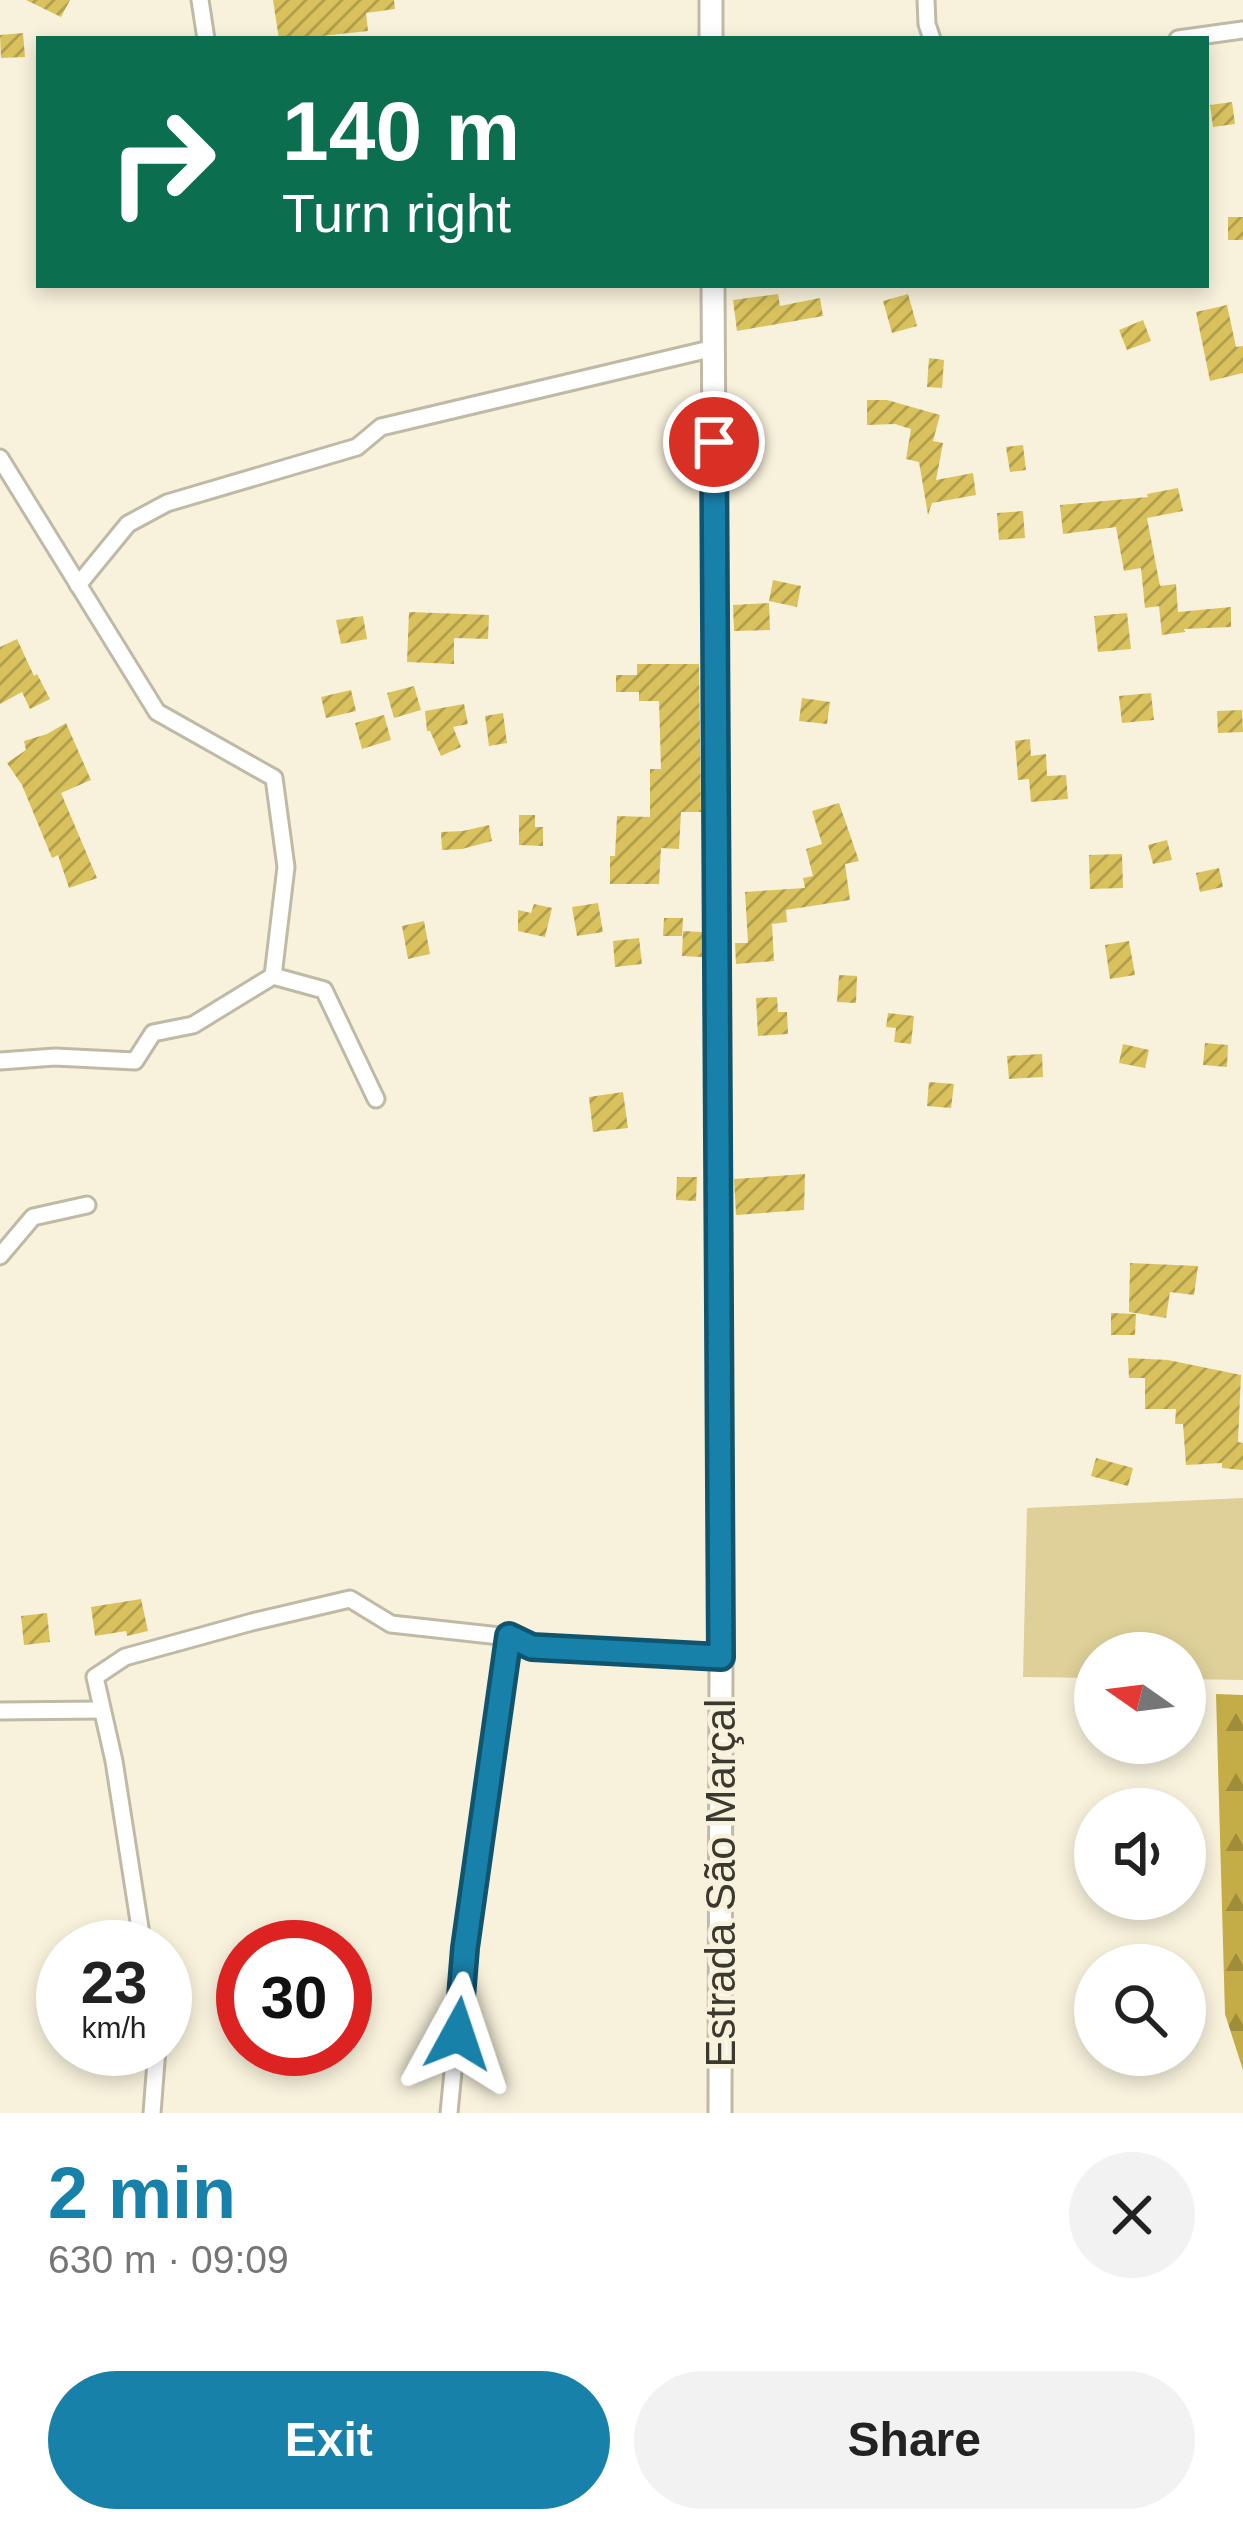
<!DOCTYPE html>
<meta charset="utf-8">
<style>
:root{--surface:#fff;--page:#f2f2f2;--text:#222;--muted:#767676;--accent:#1881aa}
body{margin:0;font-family:Helvetica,sans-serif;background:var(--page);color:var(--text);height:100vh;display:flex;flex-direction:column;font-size:45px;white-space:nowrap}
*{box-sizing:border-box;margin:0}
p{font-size:39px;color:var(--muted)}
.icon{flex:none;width:66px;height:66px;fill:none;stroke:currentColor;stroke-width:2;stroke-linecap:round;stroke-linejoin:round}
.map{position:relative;height:2113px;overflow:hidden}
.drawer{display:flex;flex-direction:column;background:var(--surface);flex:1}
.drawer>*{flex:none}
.hud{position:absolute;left:36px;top:36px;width:1173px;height:252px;border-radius:0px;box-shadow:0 6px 18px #0003;background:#0b6e4f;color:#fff;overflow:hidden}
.needle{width:78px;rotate:284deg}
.buttons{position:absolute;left:1074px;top:1632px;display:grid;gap:24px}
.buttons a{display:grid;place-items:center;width:132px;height:132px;border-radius:50%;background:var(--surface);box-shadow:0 6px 18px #0003;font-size:60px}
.speed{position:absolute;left:36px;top:1920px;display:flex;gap:24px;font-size:60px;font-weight:700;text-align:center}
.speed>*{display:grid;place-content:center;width:156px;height:156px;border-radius:50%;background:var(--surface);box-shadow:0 6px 18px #0003;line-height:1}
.speed small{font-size:30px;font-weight:400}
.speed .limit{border:18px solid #d22;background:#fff;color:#111}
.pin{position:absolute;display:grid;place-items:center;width:102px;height:102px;color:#fff;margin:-51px;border:6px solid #fff;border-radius:50%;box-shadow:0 3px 12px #0007}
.me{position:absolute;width:132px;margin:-66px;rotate:5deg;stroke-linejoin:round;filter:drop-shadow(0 0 9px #0008)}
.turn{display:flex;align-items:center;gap:42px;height:252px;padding:0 48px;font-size:54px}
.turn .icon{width:156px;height:156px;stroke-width:2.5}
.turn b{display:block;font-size:84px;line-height:102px}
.round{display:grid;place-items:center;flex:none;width:126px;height:126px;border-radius:63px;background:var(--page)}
.head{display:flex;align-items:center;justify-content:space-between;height:204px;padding:0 48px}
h1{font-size:72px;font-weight:600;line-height:90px;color:var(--accent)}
.primary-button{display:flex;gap:24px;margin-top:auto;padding:24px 48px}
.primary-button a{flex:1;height:138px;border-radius:72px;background:var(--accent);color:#fff;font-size:48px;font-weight:600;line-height:138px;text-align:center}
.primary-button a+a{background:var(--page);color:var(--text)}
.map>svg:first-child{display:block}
.forest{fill:url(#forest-firs)}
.pitch{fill:#ded098}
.building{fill:url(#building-hatch)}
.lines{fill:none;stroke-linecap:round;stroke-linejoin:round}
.street-casing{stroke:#bfbaa5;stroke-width:21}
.secondary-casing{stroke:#bfbaa5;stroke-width:27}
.street{stroke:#fff;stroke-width:15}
.secondary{stroke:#fff;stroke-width:21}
.route-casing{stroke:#10546e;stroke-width:30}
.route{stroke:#1881aa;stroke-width:21}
.labels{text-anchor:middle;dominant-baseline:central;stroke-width:9;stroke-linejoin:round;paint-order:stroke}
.street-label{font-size:42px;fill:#3a382f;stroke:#f8f2dc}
</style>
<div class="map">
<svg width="1243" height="2113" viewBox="0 0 1243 2113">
<defs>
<pattern id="forest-firs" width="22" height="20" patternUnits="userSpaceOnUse" patternTransform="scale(3)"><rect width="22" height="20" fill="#c4ac47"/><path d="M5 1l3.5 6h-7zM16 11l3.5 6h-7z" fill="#a08d3c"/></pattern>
<pattern id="building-hatch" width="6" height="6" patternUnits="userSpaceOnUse" patternTransform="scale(3)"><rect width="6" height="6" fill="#d9c25e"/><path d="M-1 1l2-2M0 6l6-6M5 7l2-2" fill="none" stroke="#b19f4e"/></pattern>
</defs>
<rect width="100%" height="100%" fill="#f8f2dc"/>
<path class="forest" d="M 1216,1694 L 1243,1695 L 1243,2070 L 1225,2014 Z"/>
<path class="pitch" d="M 1243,1498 L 1243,1680 L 1185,1679 L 1185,1653 L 1095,1653 L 1095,1678 L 1023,1677 L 1027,1508 Z"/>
<g class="building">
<path d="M 26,0 L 70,0 L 61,17 Z"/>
<path d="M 273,0 L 394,0 L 395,9 L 366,13 L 368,31 L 322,36 L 322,39 L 279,39 Z"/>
<path d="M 23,33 L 25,57 L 1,58 L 0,35 Z"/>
<path d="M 1232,102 L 1235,124 L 1213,127 L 1210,105 Z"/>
<rect x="1228" y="217" width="15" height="23"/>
<path d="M 778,294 L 780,306 L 820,298 L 823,316 L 737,331 L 733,300 Z"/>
<path d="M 908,294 L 917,326 L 892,333 L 883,301 Z"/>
<path d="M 1227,305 L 1236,347 L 1243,346 L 1243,373 L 1210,381 L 1196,312 Z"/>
<path d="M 1143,320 L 1151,341 L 1127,350 L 1119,330 Z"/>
<path d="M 929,358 L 944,360 L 942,388 L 927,387 Z"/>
<path d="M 867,400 L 887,400 L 940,415 L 933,441 L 943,443 L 936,480 L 973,473 L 976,495 L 932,503 L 928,515 L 919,462 L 906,459 L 911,429 L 895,424 L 867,425 Z"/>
<path d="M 1023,445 L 1026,470 L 1010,472 L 1006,447 Z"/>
<path d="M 1178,488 L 1183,511 L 1147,518 L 1160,586 L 1176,584 L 1178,612 L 1231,607 L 1231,627 L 1184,629 L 1185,632 L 1162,635 L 1159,606 L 1145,608 L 1141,568 L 1124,571 L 1116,527 L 1063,534 L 1060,505 L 1148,497 L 1147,494 Z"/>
<path d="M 1023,511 L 1025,538 L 999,540 L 997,513 Z"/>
<path d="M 773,580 L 801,586 L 797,607 L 769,601 Z"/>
<path d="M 769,603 L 770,630 L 734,631 L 733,605 Z"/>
<path d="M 409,612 L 489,615 L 488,639 L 454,638 L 454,664 L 407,662 Z"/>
<path d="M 1127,613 L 1131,649 L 1098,652 L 1094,616 Z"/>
<path d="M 363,616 L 367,639 L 341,644 L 336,620 Z"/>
<path d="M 17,639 L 34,676 L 37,674 L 50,699 L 30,709 L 22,692 L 0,704 L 0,647 Z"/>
<path d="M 637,664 L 699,664 L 701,812 L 681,812 L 679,849 L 661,848 L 659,884 L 610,884 L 610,856 L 615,856 L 617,816 L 650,817 L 650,769 L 661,769 L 659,701 L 639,701 L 639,692 L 616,692 L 616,675 L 637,675 Z"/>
<path d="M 414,686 L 421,710 L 394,718 L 387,693 Z"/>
<path d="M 351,690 L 356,711 L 326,718 L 321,697 Z"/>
<path d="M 1151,693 L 1154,720 L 1122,723 L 1119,696 Z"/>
<path d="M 802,698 L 830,702 L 827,724 L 799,721 Z"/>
<path d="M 464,704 L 468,724 L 453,727 L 461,747 L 441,756 L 430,731 L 427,731 L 425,711 Z"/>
<path d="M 1242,710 L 1243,732 L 1218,733 L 1217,711 Z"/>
<path d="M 503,713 L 507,743 L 489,746 L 485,716 Z"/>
<path d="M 384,715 L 391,740 L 362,749 L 355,723 Z"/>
<path d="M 66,723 L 91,780 L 61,793 L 97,878 L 69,888 L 58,855 L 52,858 L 22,785 L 7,763 L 26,750 L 24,741 L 47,734 Z"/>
<path d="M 1030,739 L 1031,756 L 1046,754 L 1047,776 L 1066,775 L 1068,799 L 1031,802 L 1029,779 L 1018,780 L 1015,741 Z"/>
<path d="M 839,803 L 859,861 L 845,864 L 850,900 L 786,910 L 787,922 L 772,924 L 774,961 L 736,964 L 735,943 L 748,943 L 745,892 L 805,888 L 803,878 L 813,876 L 806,849 L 822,844 L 812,811 Z"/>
<path d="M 519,815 L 535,815 L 535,827 L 543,827 L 543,846 L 519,845 Z"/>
<path d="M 489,825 L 492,841 L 462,849 L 442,850 L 441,832 L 463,831 Z"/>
<path d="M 1167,840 L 1172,860 L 1153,864 L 1148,845 Z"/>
<path d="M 1122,854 L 1123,888 L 1090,889 L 1089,855 Z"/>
<path d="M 1219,868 L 1223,887 L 1200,892 L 1196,873 Z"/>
<path d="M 598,903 L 603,932 L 577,936 L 572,907 Z"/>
<path d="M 534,904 L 552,908 L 545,937 L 518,931 L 518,910 L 531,913 Z"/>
<path d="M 664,918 L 683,918 L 682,936 L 663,936 Z"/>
<path d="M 424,921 L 430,954 L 408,959 L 402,926 Z"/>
<path d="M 683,931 L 702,932 L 702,957 L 682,956 Z"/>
<path d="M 639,938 L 642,964 L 615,967 L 613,941 Z"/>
<path d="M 1129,941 L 1135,975 L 1110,979 L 1105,945 Z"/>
<path d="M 839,975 L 857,976 L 856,1003 L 837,1002 Z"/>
<path d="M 777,997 L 778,1012 L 787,1012 L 788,1034 L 758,1036 L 756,998 Z"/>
<path d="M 888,1013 L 914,1016 L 911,1044 L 894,1042 L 896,1028 L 886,1027 Z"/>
<path d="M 1205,1043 L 1228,1045 L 1227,1067 L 1203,1065 Z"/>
<path d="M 1123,1044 L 1149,1050 L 1145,1068 L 1119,1063 Z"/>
<path d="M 1042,1054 L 1043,1077 L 1009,1079 L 1007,1056 Z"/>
<path d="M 929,1082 L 954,1084 L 951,1108 L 927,1106 Z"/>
<path d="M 623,1092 L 628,1128 L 593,1132 L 589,1097 Z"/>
<path d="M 805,1174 L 804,1210 L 736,1215 L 734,1179 Z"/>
<path d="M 677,1177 L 697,1177 L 696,1201 L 676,1200 Z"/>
<path d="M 1130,1263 L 1198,1266 L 1194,1295 L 1170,1292 L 1166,1318 L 1129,1312 Z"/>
<path d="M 1111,1313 L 1136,1314 L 1135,1335 L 1111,1335 Z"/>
<path d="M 1128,1358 L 1168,1360 L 1241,1375 L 1238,1442 L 1243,1443 L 1243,1470 L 1222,1468 L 1222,1463 L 1186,1465 L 1183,1424 L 1175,1424 L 1176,1409 L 1145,1409 L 1145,1378 L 1129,1378 Z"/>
<path d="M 1096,1458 L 1133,1468 L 1128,1486 L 1091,1476 Z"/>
<path d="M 141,1599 L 148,1631 L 127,1636 L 126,1631 L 95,1636 L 91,1607 Z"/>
<path d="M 47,1613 L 50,1642 L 24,1645 L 21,1616 Z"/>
</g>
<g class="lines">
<g class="street-casing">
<g id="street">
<path d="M 200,0 L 206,39"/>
<path d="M 926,0 L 927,24 L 932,39"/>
<path d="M 1178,39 L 1243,30"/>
<path d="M 0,458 L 157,712 L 274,778 L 286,867 L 273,976 L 193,1025 L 153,1033 L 135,1061 L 55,1057 L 0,1061"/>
<path d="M 78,585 L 128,524 L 167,503 L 357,447 L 381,427 L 714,348"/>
<path d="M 273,976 L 324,990 L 376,1099"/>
<path d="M 0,1256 L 33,1217 L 87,1205"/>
<path d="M 0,1711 L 102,1710"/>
<path d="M 143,1947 L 114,1761 L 95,1677 L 125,1657 L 252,1622 L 350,1599 L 391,1624 L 509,1637 L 532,1647 L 721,1657"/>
<path d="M 152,2113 L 157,2049"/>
<path d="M 449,2113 L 465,1948 L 509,1637"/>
</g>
</g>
<g class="secondary-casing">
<g id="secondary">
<path d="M 711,0 L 711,39"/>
<path d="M 713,285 L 721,1657 L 720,2113"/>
</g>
</g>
<use href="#street" class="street"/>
<use href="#secondary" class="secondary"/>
</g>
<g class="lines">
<g class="route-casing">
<path id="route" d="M 458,2034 L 465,1948 L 509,1636 L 532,1647 L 721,1657 L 714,442"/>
</g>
<use href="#route" class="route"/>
</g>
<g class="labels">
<g class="street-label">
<text transform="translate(720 1883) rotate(-90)">Estrada São Marçal</text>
</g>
</g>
</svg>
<div class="buttons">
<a><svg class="needle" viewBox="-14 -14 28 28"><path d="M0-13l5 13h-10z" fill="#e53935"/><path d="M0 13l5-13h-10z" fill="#767676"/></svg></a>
<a><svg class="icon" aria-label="sound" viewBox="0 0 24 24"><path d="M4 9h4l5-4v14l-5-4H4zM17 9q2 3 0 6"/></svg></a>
<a><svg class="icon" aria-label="search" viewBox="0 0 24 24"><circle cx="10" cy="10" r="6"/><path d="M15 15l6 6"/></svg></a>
</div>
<div class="speed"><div>23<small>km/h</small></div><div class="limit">30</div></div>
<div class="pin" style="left:714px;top:442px;background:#d93025"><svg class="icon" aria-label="arrive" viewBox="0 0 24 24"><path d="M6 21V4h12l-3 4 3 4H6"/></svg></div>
<svg class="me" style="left:458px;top:2034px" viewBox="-20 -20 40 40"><path d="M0-17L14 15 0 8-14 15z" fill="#1881aa" stroke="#fff" stroke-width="4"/></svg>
<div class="hud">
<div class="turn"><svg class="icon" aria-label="right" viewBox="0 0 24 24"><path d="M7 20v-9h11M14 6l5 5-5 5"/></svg><div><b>140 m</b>Turn right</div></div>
</div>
</div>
<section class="drawer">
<div class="head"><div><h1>2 min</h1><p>630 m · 09:09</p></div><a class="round"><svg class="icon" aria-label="close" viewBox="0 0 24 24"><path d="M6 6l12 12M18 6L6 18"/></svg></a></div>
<div class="primary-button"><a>Exit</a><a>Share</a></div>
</section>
